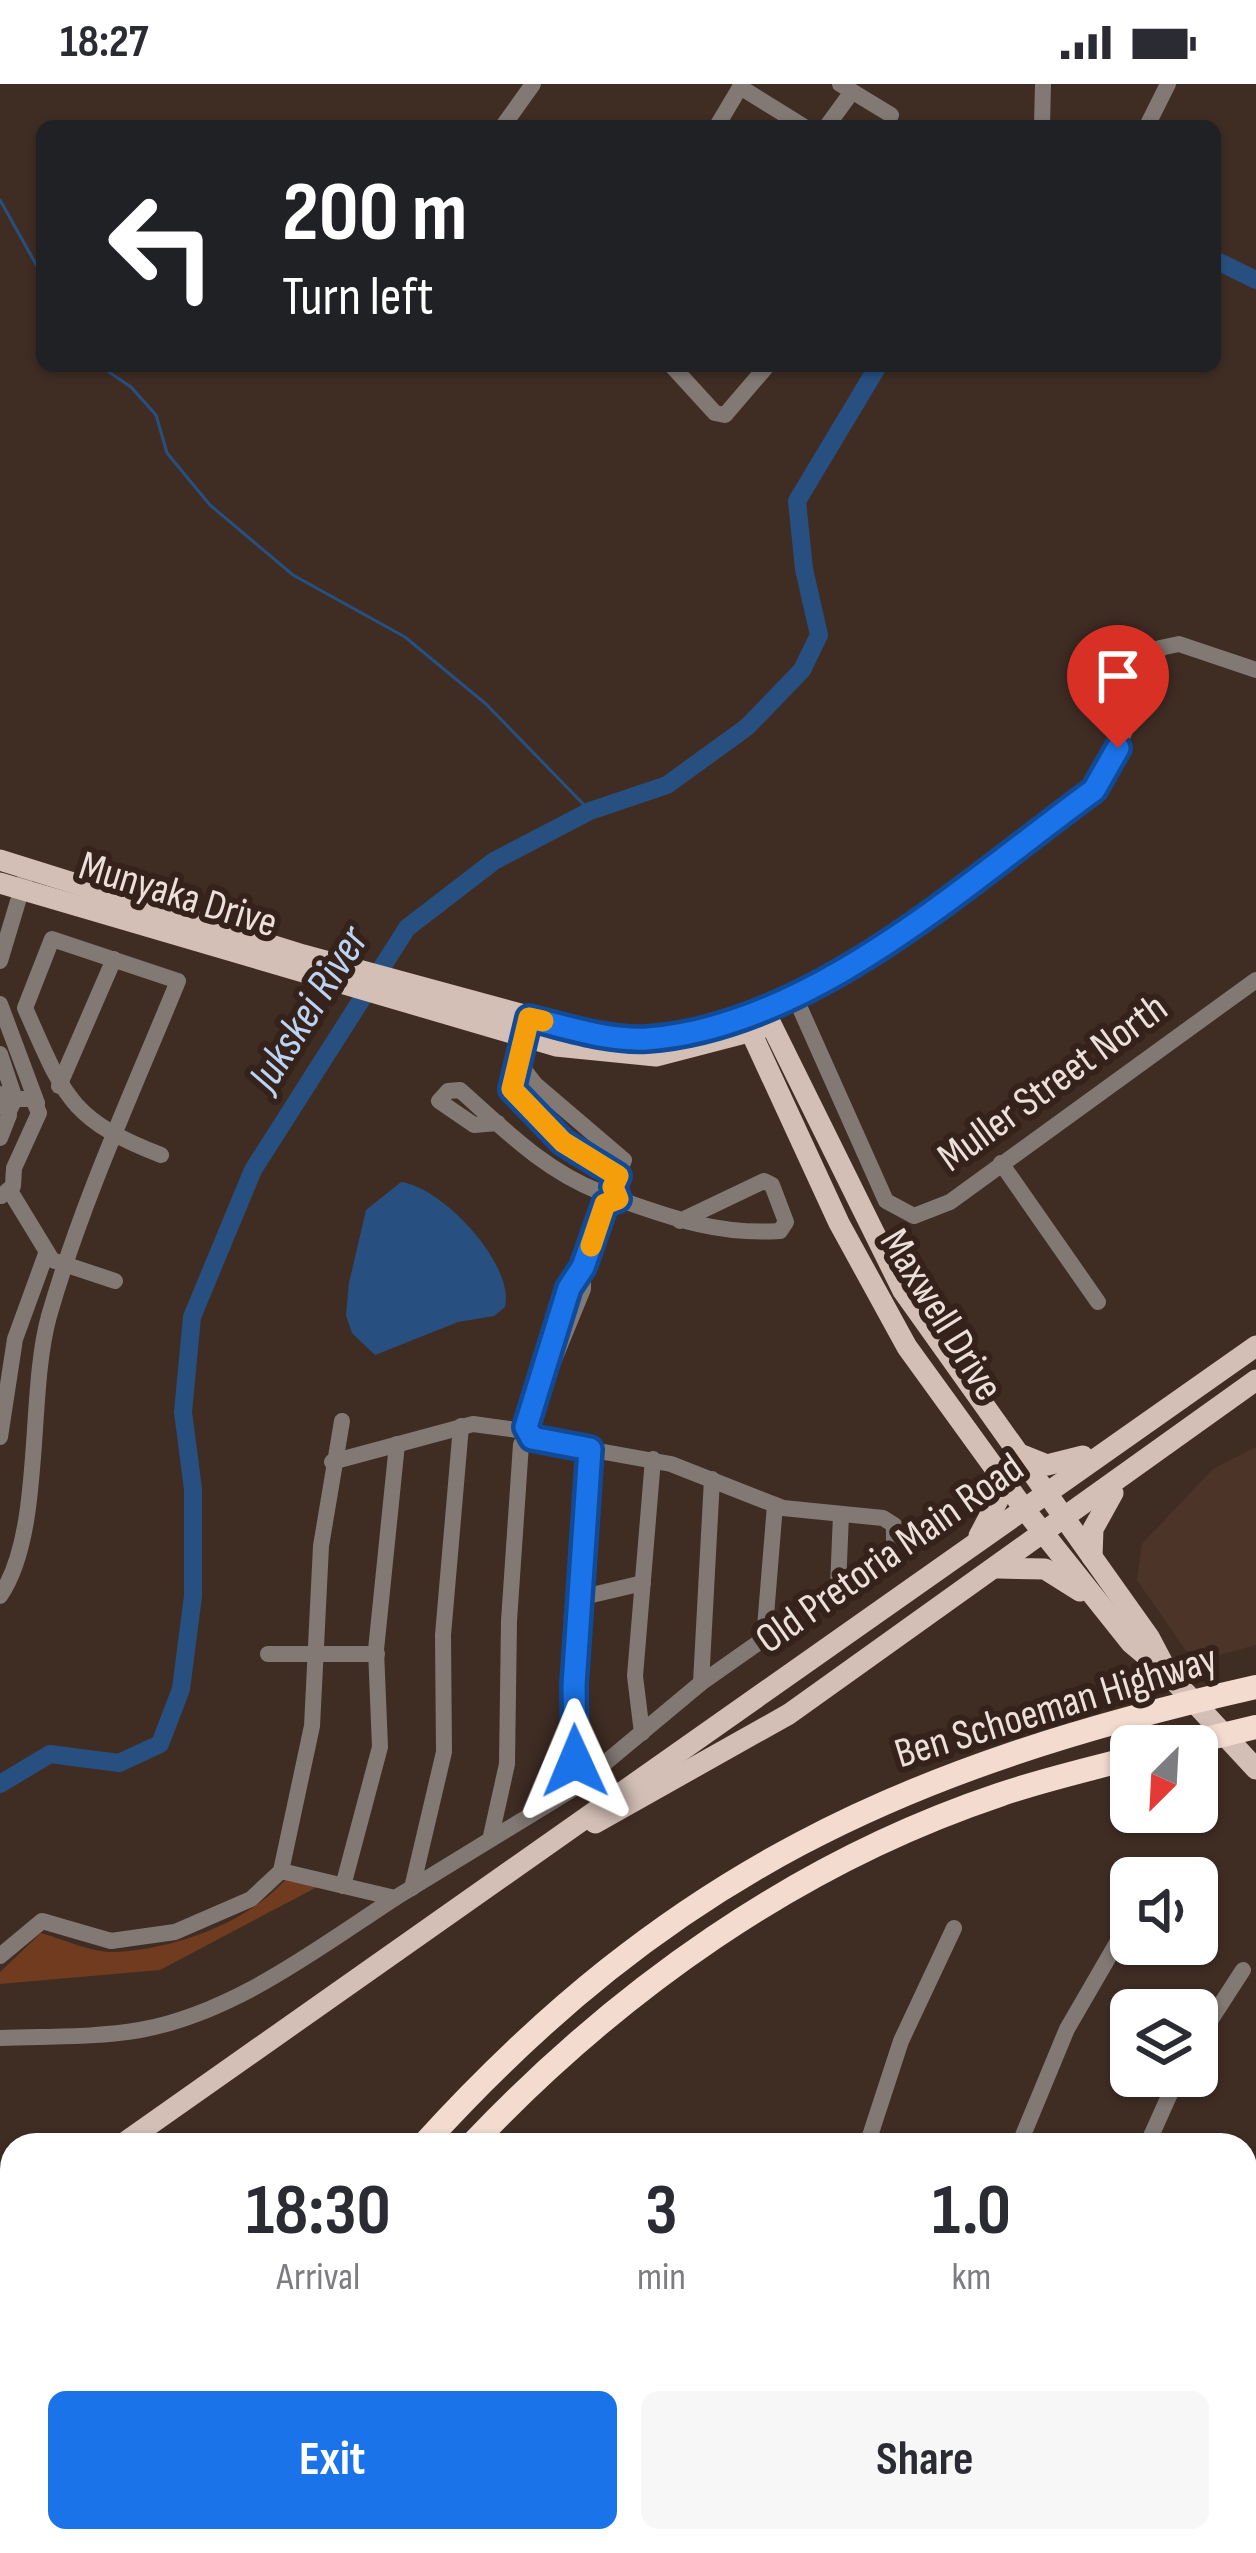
<!DOCTYPE html>
<style>
:root{--surface:#fff;--page:#f7f7f7;--text:#2b2b33;--muted:#7c7c81;--accent:#1a73e8}
body{margin:0;font-family:"Sofia Sans Condensed",sans-serif;background:var(--page);color:var(--text);height:100vh;display:flex;flex-direction:column;font-size:45px;white-space:nowrap}
*{box-sizing:border-box;margin:0}
p{font-size:39px;color:var(--muted)}
.icon{flex:none;width:66px;height:66px;fill:none;stroke:currentColor;stroke-width:2;stroke-linecap:round;stroke-linejoin:round}
.map{position:relative;flex:1;overflow:hidden}
.side{position:absolute;left:0px;top:2049px;width:1257px;height:420px;display:flex;flex-direction:column;background:var(--surface);border-radius:36px 36px 0 0;box-shadow:0 3px 9px #0004}
.side>*{flex:none}
.top-card{position:absolute;left:36px;top:36px;width:1185px;height:252px;border-radius:18px;box-shadow:0 3px 9px #0004;background:#202124;color:#fff;overflow:hidden}
.needle{width:78px;rotate:204deg}
.buttons{position:absolute;left:1110px;top:1641px;display:grid;gap:24px}
.buttons a{display:grid;place-items:center;width:108px;height:108px;border-radius:18px;background:var(--surface);box-shadow:0 3px 9px #0004;font-size:60px}
.pin{position:absolute;display:grid;place-items:center;width:102px;height:102px;color:#fff;margin:-123px -51px;border-radius:50% 50% 50% 0;rotate:-45deg;box-shadow:0 0 12px #0007}
.pin .icon{rotate:45deg}
.me{position:absolute;width:132px;margin:-66px;rotate:359deg;stroke-linejoin:round;filter:drop-shadow(0 0 9px #0008)}
.turn{display:flex;align-items:center;gap:42px;height:252px;padding:0 48px;font-size:54px}
.turn .icon{width:156px;height:156px;stroke-width:2.5}
.turn b{display:block;font-size:84px;line-height:102px}
.eta{display:flex;justify-content:space-evenly;align-items:center;height:204px;text-align:center}
.eta b{font-size:72px;font-weight:700;line-height:84px}
.cta{display:flex;gap:24px;margin-top:auto;padding:24px 48px}
.cta a{flex:1;height:138px;border-radius:18px;background:var(--accent);color:#fff;font-size:48px;font-weight:700;line-height:138px;text-align:center}
.cta a+a{background:var(--page);color:var(--text)}
.status{display:flex;justify-content:space-between;align-items:center;height:84px;padding:0 60px;background:var(--surface);direction:ltr}
.status svg{height:33px;fill:currentColor}
.map>svg:first-child{display:block}
.built{fill:#4d3428}
.green{fill:#703b1f}
.water{fill:#275081}
.lines{fill:none;stroke-linecap:round;stroke-linejoin:round}
.stream{stroke:#275081;stroke-width:3}
.river{stroke:#275081;stroke-width:18}
.minor{stroke:#827974;stroke-width:16}
.major{stroke:#d3bfb6;stroke-width:21}
.highway{stroke:#f3dbd0;stroke-width:24}
.route-casing{stroke:#114b97;stroke-width:30}
.route{stroke:#1a73e8;stroke-width:21}
.slow{stroke:#f59e0b;stroke-width:21}
.labels{text-anchor:middle;dominant-baseline:central;stroke-width:12;stroke-linejoin:round;paint-order:stroke}
.street-label{font-size:42px;fill:#ece0da;stroke:#35231b}
.water-label{font-size:45px;font-style:italic;fill:#bcd4f2;stroke:#35231b}
</style>
<div class="status"><b>18:27</b><svg viewBox="0 0 49 12"><path d="M0 12V9h3v3zM5 12V6h3v6zM10 12V3h3v9zM15 12V0h3v12zM26 1h20v11H26zM47 4h2v5h-2z"/></svg></div>
<div class="map">
<svg width="1256" height="2469" viewBox="0 0 1256 2469">
<rect width="100%" height="100%" fill="#3f2d24"/>
<path class="built" d="M 1256,1363 L 1256,1561 L 1194,1578 L 1137,1496 L 1142,1460 L 1213,1385 Z"/>
<path class="green" d="M 287,1794 L 319,1802 L 160,1886 L 0,1900 L 0,1888 L 41,1849 C 63,1855 92,1869 115,1868 C 175,1865 248,1839 287,1794 Z"/>
<path class="water" d="M 401,1098 C 442,1103 515,1180 505,1223 L 494,1232 L 458,1238 L 375,1271 L 352,1249 L 346,1231 L 349,1199 L 366,1126 Z"/>
<g class="lines">
<g class="stream">
<path d="M 0,116 L 42,191"/>
<path d="M 100,282 L 131,303 L 156,331 L 167,369 L 210,421 L 293,491 L 405,553 L 486,620 L 590,727"/>
</g>
<g class="river">
<path d="M 1215,176 L 1256,196"/>
<path d="M 0,1700 L 50,1670 L 119,1679 L 160,1660 L 181,1605 L 193,1512 L 193,1405 L 183,1328 L 192,1233 L 253,1086 L 407,844 L 494,777 L 590,727 L 667,701 L 747,643 L 802,586 L 819,551 L 804,485 L 797,417 L 878,282"/>
</g>
<g class="minor">
<path d="M 840,0 L 891,31"/>
<path d="M 740,3 L 803,42"/>
<path d="M 503,42 L 533,0"/>
<path d="M 717,42 L 742,0"/>
<path d="M 827,42 L 851,9"/>
<path d="M 1042,42 L 1043,0"/>
<path d="M 1147,42 L 1168,0"/>
<path d="M 672,282 L 715,329 L 725,331 L 767,282"/>
<path d="M 0,877 L 25,794"/>
<path d="M 795,913 L 886,1117 L 914,1132 L 950,1118 L 1256,896"/>
<path d="M 0,920 L 37,1019"/>
<path d="M 764,926 C 884,874 988,783 1093,706 L 1107,689 L 1160,564 L 1179,560 L 1256,586"/>
<path d="M 527,941 C 522,957 511,980 511,997 C 512,1030 590,1079 618,1092"/>
<path d="M 0,970 L 15,1015 L 9,1027"/>
<path d="M 517,977 L 535,1000 L 624,1076 L 613,1103"/>
<path d="M 59,1002 L 114,875"/>
<path d="M 0,1010 L 9,1031 L 0,1054"/>
<path d="M 498,1039 L 474,1041 L 439,1017 L 448,1007 L 460,1006 C 505,1046 544,1086 600,1108"/>
<path d="M 1001,1079 L 1098,1218"/>
<path d="M 10,1107 L 52,1176 L 115,1197"/>
<path d="M 1,1112 L 13,1102 L 14,1084 L 39,1029 L 33,1015 L 15,1015"/>
<path d="M 618,1115 C 674,1135 720,1151 780,1147 L 786,1138 L 772,1101 L 764,1097 L 680,1137"/>
<path d="M 551,1283 L 583,1205 L 583,1184"/>
<path d="M 527,1343 L 569,1204 L 583,1183 L 605,1120"/>
<path d="M 0,1353 L 15,1255 L 46,1170"/>
<path d="M 332,1378 L 473,1340 L 517,1346"/>
<path d="M 838,1503 L 841,1430"/>
<path d="M 0,1512 C 44,1448 27,1311 49,1232 C 82,1117 133,1007 178,897 L 52,855 L 25,924 C 64,1011 68,1035 161,1071"/>
<path d="M 579,1514 L 643,1499"/>
<path d="M 764,1556 L 775,1421"/>
<path d="M 268,1570 L 377,1570"/>
<path d="M 701,1599 L 712,1395"/>
<path d="M 642,1649 L 635,1592 L 653,1375"/>
<path d="M 575,1704 L 574,1601 L 590,1365"/>
<path d="M 491,1752 L 507,1680 L 509,1537 L 521,1360"/>
<path d="M 281,1787 L 395,1814 L 575,1704 L 701,1599 L 838,1503 L 882,1484 L 894,1467 L 894,1441 L 883,1434 L 783,1424 L 671,1380 L 532,1355"/>
<path d="M 343,1802 L 380,1663 L 376,1566 L 397,1360"/>
<path d="M 412,1804 L 444,1668 L 443,1551 L 461,1342"/>
<path d="M 0,1872 L 42,1837 L 111,1857 L 175,1848 L 251,1815 L 281,1787 L 312,1642 L 321,1462 L 342,1337"/>
<path d="M 0,1954 C 46,1952 94,1954 140,1946 C 234,1929 317,1865 395,1814"/>
<path d="M 1197,1957 L 1243,1886"/>
<path d="M 867,2061 L 901,1957 L 954,1844"/>
<path d="M 1019,2061 L 1067,1945 L 1129,1838"/>
<path d="M 1147,2061 L 1178,1992"/>
<path d="M 1245,2342 L 1256,2341"/>
<path d="M 325,2457 L 326,2469"/>
<path d="M 555,2457 L 556,2469"/>
<path d="M 848,2457 L 850,2469"/>
<path d="M 1119,2457 L 1122,2469"/>
</g>
<g class="major">
<path d="M 0,776 L 303,871 L 587,948 L 644,955 L 680,951 L 764,926 L 903,1207 L 1149,1553 L 1169,1591"/>
<path d="M 0,799 L 556,962 L 656,972 L 760,945"/>
<path d="M 744,933 L 839,1139 L 907,1263 L 1025,1426 L 1131,1559 L 1169,1591 L 1256,1685"/>
<path d="M 1017,1369 L 1047,1381 L 1083,1372"/>
<path d="M 979,1452 L 999,1414 L 996,1387"/>
<path d="M 1092,1473 L 1093,1445 L 1113,1409"/>
<path d="M 998,1484 L 1045,1485 L 1080,1507"/>
<path d="M 595,1739 L 789,1630 L 1256,1296"/>
<path d="M 121,2061 L 1256,1262"/>
<path d="M 0,2145 L 12,2137"/>
</g>
<g class="highway">
<path d="M 1177,1662 L 1256,1643"/>
<path d="M 423,2061 C 670,1789 903,1683 1256,1603"/>
<path d="M 471,2061 C 617,1907 796,1779 999,1711 C 1042,1696 1087,1686 1131,1674"/>
<path d="M 109,2469 L 117,2457"/>
<path d="M 157,2469 L 165,2457"/>
</g>
</g>
<g class="lines">
<g class="route-casing">
<path id="route" d="M 575,1677 L 574,1601 L 590,1365 L 532,1354 L 526,1343 L 569,1204 L 583,1183 L 605,1120 L 618,1115 L 613,1103 L 618,1092 L 563,1058 L 512,1005 L 529,934 C 567,943 607,957 647,955 C 811,943 965,800 1094,706 L 1118,664"/>
</g>
<use href="#route" class="route"/>
<path class="slow" d="M 543,937 L 529,934 L 512,1005 L 563,1058 L 618,1092 L 613,1103 L 618,1115 L 605,1120 L 591,1162"/>
</g>
<g class="labels">
<g class="street-label">
<text transform="translate(178 811) rotate(17)">Munyaka Drive</text>
<text transform="translate(1053 999) rotate(-36)">Muller Street North</text>
<text transform="translate(941 1231) rotate(58)">Maxwell Drive</text>
<text transform="translate(890 1470) rotate(-35)">Old Pretoria Main Road</text>
<text transform="translate(1056 1623) rotate(-17)">Ben Schoeman Highway</text>
</g>
<g class="water-label">
<text transform="translate(309 925) rotate(-58)">Jukskei River</text>
</g>
</g>
</svg>
<div class="buttons">
<a><svg class="needle" viewBox="-14 -14 28 28"><path d="M0-13l5 13h-10z" fill="#e53935"/><path d="M0 13l5-13h-10z" fill="#7c7c81"/></svg></a>
<a><svg class="icon" aria-label="sound" viewBox="0 0 24 24"><path d="M4 9h4l5-4v14l-5-4H4zM17 9q2 3 0 6"/></svg></a>
<a><svg class="icon" aria-label="layers" viewBox="0 0 24 24"><path d="M12 4l9 5-9 5-9-5zM3 14l9 5 9-5"/></svg></a>
</div>
<div class="pin" style="left:1118px;top:664px;background:#d93025"><svg class="icon" aria-label="arrive" viewBox="0 0 24 24"><path d="M6 21V4h12l-3 4 3 4H6"/></svg></div>
<svg class="me" style="left:575px;top:1677px" viewBox="-20 -20 40 40"><path d="M0-17L14 15 0 8-14 15z" fill="#1a73e8" stroke="#fff" stroke-width="4"/></svg>
<div class="top-card">
<div class="turn"><svg class="icon" aria-label="left" viewBox="0 0 24 24"><path d="M17 20v-9H6M10 6l-5 5 5 5"/></svg><div><b>200 m</b>Turn left</div></div>
</div>
<section class="side">
<div class="eta">
<div><b>18:30</b><p>Arrival</p></div>
<div><b>3</b><p>min</p></div>
<div><b>1.0</b><p>km</p></div>
</div>
<div class="cta"><a>Exit</a><a>Share</a></div>
</section>
</div>
